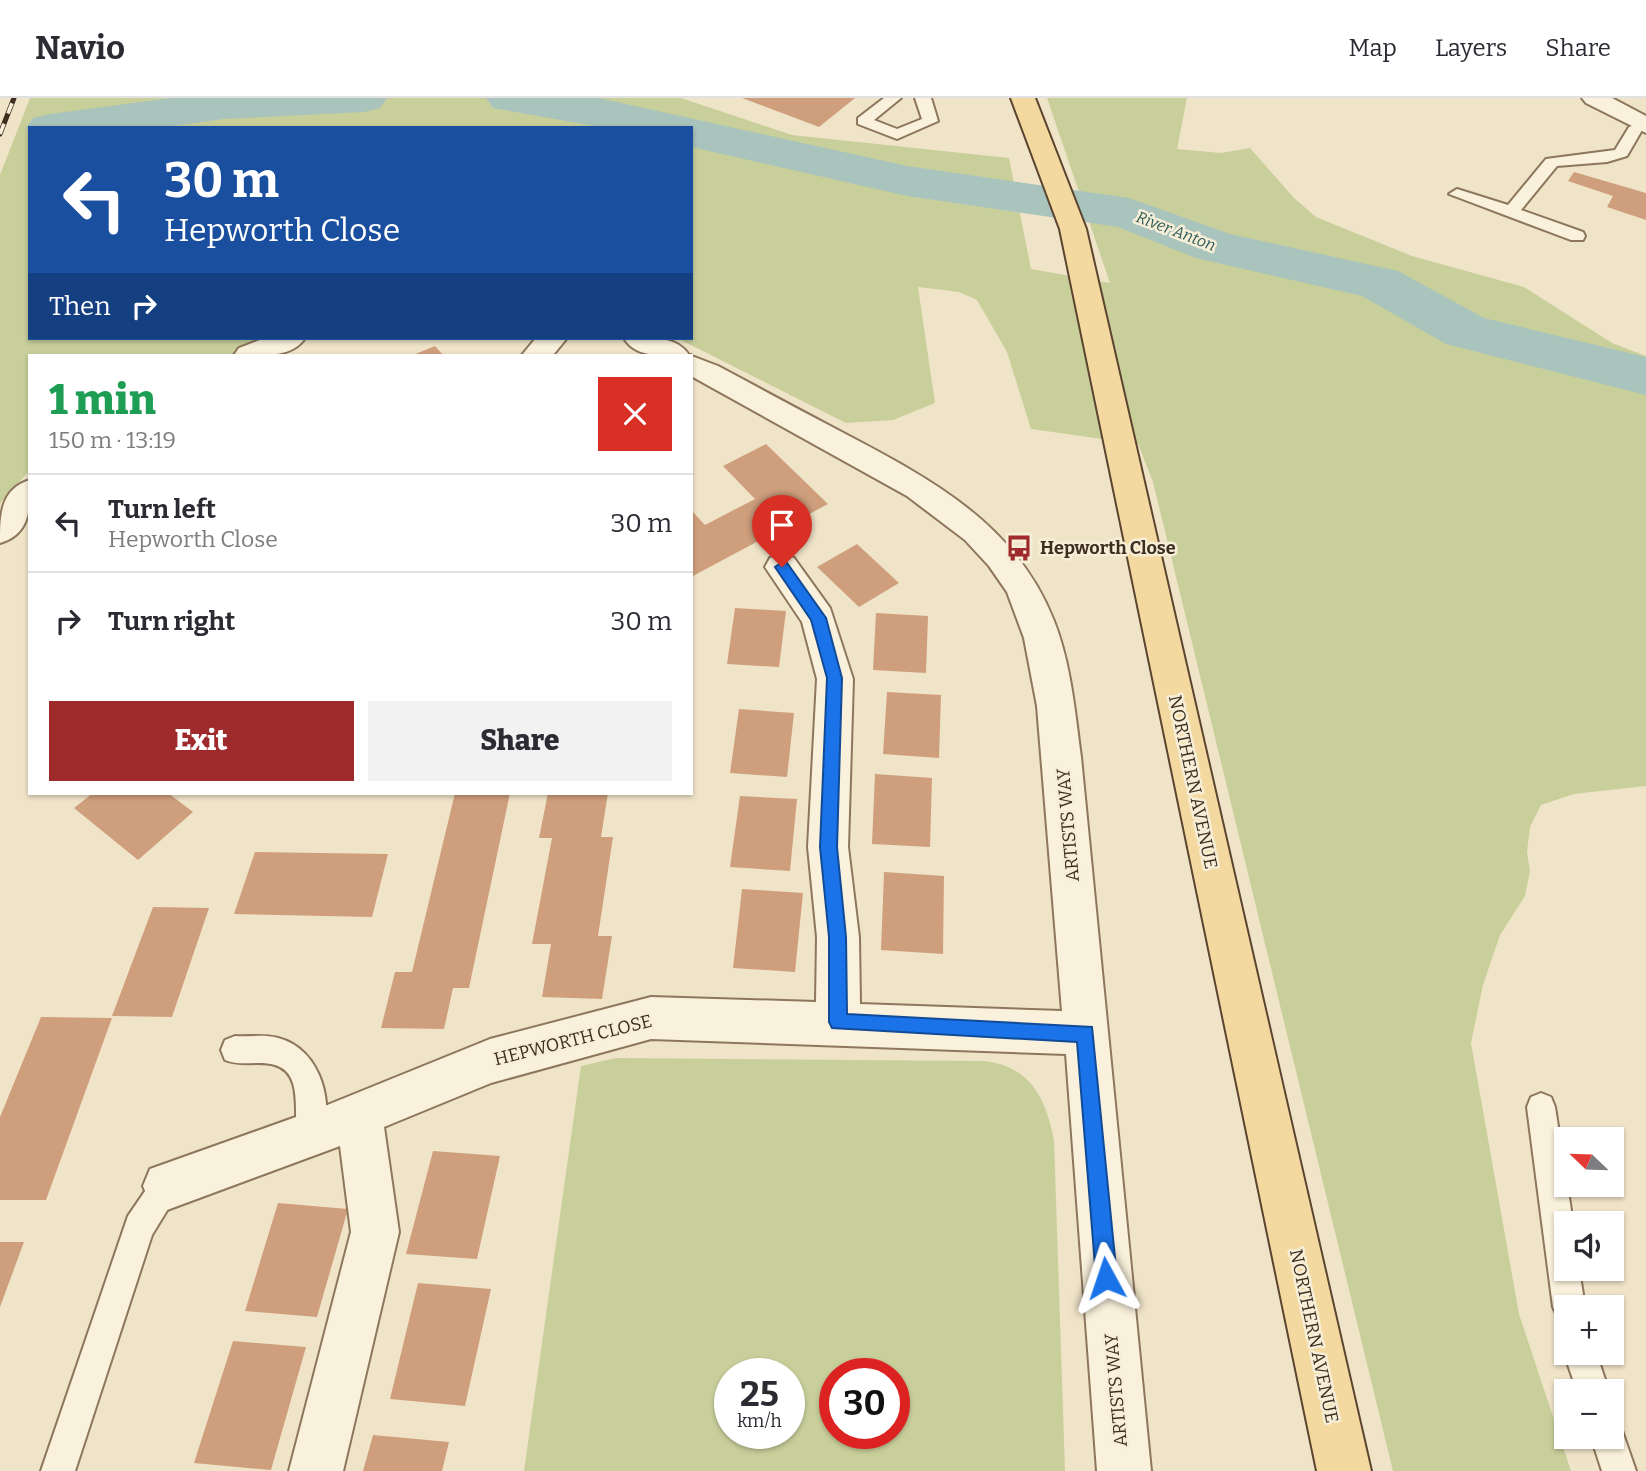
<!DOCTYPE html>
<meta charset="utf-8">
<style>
:root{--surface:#fff;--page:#f2f2f3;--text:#2b2b33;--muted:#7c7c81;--line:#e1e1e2;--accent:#9e2a2b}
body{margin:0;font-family:Bitter,serif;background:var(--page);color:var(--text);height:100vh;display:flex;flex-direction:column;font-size:26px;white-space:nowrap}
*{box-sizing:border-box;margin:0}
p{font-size:23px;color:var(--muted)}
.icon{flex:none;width:38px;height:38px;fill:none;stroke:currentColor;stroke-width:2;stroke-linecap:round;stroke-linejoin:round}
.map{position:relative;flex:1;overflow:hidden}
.sheet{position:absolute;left:28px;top:256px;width:665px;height:441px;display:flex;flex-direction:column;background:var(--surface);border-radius:0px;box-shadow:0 2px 5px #0004}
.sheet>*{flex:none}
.guide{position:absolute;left:28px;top:28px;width:665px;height:214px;border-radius:0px;box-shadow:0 2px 5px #0004;background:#1a4fa0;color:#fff;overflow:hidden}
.needle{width:46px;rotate:293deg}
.controls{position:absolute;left:1554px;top:1029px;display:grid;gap:14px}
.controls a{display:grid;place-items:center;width:70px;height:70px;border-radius:0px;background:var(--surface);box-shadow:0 2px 5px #0004;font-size:35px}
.speed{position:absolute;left:714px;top:1260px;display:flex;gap:14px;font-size:35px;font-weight:700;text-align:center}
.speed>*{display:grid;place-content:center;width:91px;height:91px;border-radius:50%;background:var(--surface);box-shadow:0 2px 5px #0004;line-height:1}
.speed small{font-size:18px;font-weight:400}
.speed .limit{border:10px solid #d22;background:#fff;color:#111}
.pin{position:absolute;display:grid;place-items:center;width:60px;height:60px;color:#fff;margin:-72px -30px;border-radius:50% 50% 50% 0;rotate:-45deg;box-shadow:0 0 7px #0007}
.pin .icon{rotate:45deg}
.me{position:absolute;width:77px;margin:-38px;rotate:355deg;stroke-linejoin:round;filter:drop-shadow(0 0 5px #0008)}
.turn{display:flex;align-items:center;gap:24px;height:147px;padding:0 21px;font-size:32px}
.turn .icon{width:91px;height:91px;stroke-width:2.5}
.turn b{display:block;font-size:49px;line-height:60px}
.then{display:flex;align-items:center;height:66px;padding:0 21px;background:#0003;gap:14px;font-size:26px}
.round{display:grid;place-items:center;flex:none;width:74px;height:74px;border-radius:0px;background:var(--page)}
.summary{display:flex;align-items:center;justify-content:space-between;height:119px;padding:0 21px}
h1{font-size:42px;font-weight:800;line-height:52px;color:#1e9e55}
.button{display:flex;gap:14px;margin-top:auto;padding:14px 21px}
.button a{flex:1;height:80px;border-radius:0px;background:var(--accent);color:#fff;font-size:28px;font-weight:800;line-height:80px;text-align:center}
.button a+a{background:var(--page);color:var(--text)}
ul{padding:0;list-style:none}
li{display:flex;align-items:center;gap:21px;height:98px;padding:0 21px;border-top:2px solid var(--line)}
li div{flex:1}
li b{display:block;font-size:26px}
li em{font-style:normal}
header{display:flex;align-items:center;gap:42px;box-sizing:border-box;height:98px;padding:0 35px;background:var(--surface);border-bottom:2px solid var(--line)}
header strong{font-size:33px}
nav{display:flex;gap:38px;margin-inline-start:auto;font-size:24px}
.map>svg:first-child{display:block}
.green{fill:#c9cf9b;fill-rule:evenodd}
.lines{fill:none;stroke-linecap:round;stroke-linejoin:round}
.river{fill:#a9c4bc;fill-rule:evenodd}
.building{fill:#cf9f7d}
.lane-casing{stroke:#8d765c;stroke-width:4}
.street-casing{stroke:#8d765c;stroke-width:4}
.primary-casing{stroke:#5b4430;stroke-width:4}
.lane{fill:#faf1dc;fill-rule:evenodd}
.street{fill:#faf1dc;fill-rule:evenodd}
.primary{fill:#f3d9a0;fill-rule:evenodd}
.rail-casing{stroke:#3d2e20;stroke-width:5}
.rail{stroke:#f7eed8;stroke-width:3.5;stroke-dasharray:11;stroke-linecap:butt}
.route{fill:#1a73e8;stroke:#114b97;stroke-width:2}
.labels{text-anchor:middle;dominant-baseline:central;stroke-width:5;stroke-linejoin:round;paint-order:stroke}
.far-water-label{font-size:16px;font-style:italic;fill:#2f5d5a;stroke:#f7eed8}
.poi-label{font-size:18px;font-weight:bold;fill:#3d2e20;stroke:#f7eed8;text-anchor:start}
.street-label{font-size:18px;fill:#3d2e20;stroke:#f7eed8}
</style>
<header>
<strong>Navio</strong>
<nav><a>Map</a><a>Layers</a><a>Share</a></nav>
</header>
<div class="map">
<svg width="1646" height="1373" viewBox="0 0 1646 1373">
<rect width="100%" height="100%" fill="#f0e4c8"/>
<g class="green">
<path d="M 30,0 L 681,0 L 792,37 L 1009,60 L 1031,171 L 1110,185 L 1047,0 L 1187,0 L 1177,51 L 1221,55 L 1250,50 L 1293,99 L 1316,119 L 1412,158 L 1524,189 L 1612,245 L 1646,258 L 1646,688 L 1574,696 L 1541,707 L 1530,729 L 1527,754 L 1530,773 L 1525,798 L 1500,837 L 1483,887 L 1471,945 L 1519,1216 L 1571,1373 L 1393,1373 L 1153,384 L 1138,346 L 1031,331 L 1007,254 L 977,202 L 959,194 L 918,189 L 935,305 L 893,322 L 846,325 L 677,240 L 691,240 L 691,30 L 30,30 L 30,240 L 270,240 L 230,257 L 30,257 L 30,372 L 0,406 L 0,77 Z"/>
<path d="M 616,960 L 984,963 C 1031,968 1046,1001 1054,1042 L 1065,1373 L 524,1373 L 581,968 ZM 730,1276 L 789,1276 L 789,1335 L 730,1335 ZM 835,1276 L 894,1276 L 894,1335 L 835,1335 Z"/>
</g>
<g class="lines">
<g class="river">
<path d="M 171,0 L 387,0 L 380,10 L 364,14 L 224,21 L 158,30 L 30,30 L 30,35 L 26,30 L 33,20 L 50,16 Z"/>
<path d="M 486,0 L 599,0 L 907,68 L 1129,100 L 1230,136 L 1398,173 L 1484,220 L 1646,259 L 1646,297 L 1446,246 L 1362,198 L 1196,160 L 1118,129 L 907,98 L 691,49 L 691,30 L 606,30 L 493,10 Z"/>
</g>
</g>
<g class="building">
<path d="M 742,0 L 855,0 L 819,29 Z"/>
<path d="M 1574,74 L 1646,95 L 1646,122 L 1607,109 L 1613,98 L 1568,83 Z"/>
<path d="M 435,248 L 443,257 L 413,257 Z"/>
<path d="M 766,346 L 828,406 L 691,479 L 691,412 L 705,427 L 755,401 L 723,368 Z"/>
<path d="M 857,446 L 899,485 L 859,509 L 817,469 Z"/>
<path d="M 735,510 L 786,513 L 779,569 L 727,566 Z"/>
<path d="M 876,515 L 928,518 L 926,575 L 873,572 Z"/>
<path d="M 887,594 L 941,597 L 939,660 L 883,656 Z"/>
<path d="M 739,611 L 794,615 L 787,679 L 730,675 Z"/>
<path d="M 875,676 L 932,680 L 930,749 L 872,746 Z"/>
<path d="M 93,695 L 168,695 L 193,714 L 138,762 L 74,710 Z"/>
<path d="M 455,695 L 510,695 L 469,890 L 453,890 L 444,931 L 381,930 L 395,874 L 412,874 Z"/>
<path d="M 548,695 L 608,695 L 601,739 L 613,739 L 598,838 L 612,838 L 602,901 L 542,899 L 551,846 L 532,846 L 552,740 L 539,740 Z"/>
<path d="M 740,698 L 797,701 L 790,773 L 730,769 Z"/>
<path d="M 255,754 L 388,756 L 372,819 L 234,816 Z"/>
<path d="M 884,774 L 944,778 L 943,856 L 881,852 Z"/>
<path d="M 742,791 L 803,795 L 795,874 L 733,870 Z"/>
<path d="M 153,809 L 209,810 L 172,919 L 112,918 Z"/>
<path d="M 41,919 L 112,920 L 46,1102 L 0,1102 L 0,1019 Z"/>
<path d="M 433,1053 L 500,1058 L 477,1161 L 406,1156 Z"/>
<path d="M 278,1105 L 348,1111 L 317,1219 L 245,1213 Z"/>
<path d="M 0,1144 L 24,1144 L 0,1209 Z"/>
<path d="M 418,1185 L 491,1191 L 465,1308 L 390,1301 Z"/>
<path d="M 233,1243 L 306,1249 L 271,1372 L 194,1365 Z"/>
<path d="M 373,1337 L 449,1344 L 442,1373 L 363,1373 Z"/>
</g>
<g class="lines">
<g class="lane-casing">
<g id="lane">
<path d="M 884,0 L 901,0 L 874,22 L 897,31 L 922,21 L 915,0 L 931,0 L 938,23 L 897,41 L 858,26 L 858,20 Z"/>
<path d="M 1634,27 L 1642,32 L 1627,58 L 1607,64 L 1557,68 L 1521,112 L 1583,134 L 1585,138 L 1583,142 L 1571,142 L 1449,96 L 1457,91 L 1508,107 L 1546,61 L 1615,52 L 1629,29 Z"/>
<path d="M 235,938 C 249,939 264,936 278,940 C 322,951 336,1009 320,1047 L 310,1052 L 300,1047 C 290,1025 307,976 275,967 C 258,962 242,969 225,962 L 221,952 L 225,942 Z"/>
<path d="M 1541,995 L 1551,999 L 1555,1009 L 1573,1125 L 1566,1125 L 1566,1171 L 1579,1171 L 1585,1209 L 1566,1209 L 1566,1224 L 1558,1220 L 1553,1209 L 1527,1009 L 1531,999 Z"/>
<path d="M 167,1073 L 178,1077 L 182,1088 L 152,1137 L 75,1373 L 41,1373 L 128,1118 L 156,1077 Z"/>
<path d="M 1566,1249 L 1566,1255 L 1596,1255 L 1609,1293 L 1577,1293 L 1564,1255 Z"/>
<path d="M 1612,1324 L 1620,1327 L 1636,1373 L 1602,1373 L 1591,1339 L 1612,1339 Z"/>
</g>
</g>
<g class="street-casing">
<g id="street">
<path d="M 1582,0 L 1612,0 L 1646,18 L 1646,35 L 1586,5 Z"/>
<path d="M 265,240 L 305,240 C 292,261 256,258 234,257 L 239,250 Z"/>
<path d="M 536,240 L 567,240 L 553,257 L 522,257 Z"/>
<path d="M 624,240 C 645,240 676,236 689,257 L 718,268 C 757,289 796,310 836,331 C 925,378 1015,423 1054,523 C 1071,566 1075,614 1081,659 L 1151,1373 L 1097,1373 L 1066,956 L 651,941 L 491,985 L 384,1029 L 399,1134 L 343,1373 L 289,1373 L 351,1134 L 340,1048 L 167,1112 L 150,1105 L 143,1088 L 150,1071 L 310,1014 L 490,941 L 651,899 L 816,904 L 817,839 L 808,749 L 817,581 L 802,524 L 765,469 L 770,460 L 782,456 L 794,460 L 830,510 L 853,581 L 848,749 L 859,839 L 860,906 L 1062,913 L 1037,608 L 1024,540 L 1007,494 L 989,468 L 965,442 L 907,398 L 691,278 L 691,257 C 669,257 636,262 624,240 Z"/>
<path d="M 30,382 C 30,409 31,436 0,445 C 0,418 0,391 30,382 Z"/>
</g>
</g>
<g class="primary-casing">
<path id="primary" d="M 1011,0 L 1035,0 L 1086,131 L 1371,1373 L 1317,1373 L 1060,131 Z"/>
</g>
<use href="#lane" class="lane"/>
<use href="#street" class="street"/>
<use href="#primary" class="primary"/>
<g class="rail-casing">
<path id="rail" d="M 0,36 L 14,0"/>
</g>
<use href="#rail" class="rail"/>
</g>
<path class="route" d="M 782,464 L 787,465 L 826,520 L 842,580 L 837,749 L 846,839 L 847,916 L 1092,929 L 1117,1180 L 1114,1187 L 1106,1190 L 1099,1187 L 1096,1180 L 1077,944 L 832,930 L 829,924 L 829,839 L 820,749 L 827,580 L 811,522 L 775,469 Z"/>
<defs>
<g id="bus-bare" transform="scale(2.1)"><path d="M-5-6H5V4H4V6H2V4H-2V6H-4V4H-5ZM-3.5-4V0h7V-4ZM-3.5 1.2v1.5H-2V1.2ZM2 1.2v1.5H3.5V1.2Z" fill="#9e2a2b" stroke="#f7eed8" stroke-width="2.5" paint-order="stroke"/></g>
</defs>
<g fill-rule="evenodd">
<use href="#bus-bare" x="1019" y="450"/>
</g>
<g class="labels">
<g class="far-water-label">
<text transform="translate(1176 133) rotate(21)">River Anton</text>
</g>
<g class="poi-label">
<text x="1040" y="450">Hepworth Close</text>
</g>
<g class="street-label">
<text transform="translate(1193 684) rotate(78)">NORTHERN AVENUE</text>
<text transform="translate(1068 727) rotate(-95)">ARTISTS WAY</text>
<text transform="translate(573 942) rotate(-14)">HEPWORTH CLOSE</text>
<text transform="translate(1314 1238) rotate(78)">NORTHERN AVENUE</text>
<text transform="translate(1116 1292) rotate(-95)">ARTISTS WAY</text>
</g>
</g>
</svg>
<div class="controls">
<a><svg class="needle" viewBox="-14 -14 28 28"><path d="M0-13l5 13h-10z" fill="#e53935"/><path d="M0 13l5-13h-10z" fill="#7c7c81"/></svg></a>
<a><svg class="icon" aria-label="sound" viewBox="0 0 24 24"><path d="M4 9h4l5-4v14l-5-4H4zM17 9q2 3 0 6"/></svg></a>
<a>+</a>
<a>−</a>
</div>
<div class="speed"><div>25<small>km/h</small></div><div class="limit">30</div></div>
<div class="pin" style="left:782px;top:469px;background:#d93025"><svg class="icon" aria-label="arrive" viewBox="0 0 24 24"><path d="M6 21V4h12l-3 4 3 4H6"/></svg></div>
<svg class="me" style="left:1106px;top:1180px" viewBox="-20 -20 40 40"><path d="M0-17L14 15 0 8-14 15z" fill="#1a73e8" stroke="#fff" stroke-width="4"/></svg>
<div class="guide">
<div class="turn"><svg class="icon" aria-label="left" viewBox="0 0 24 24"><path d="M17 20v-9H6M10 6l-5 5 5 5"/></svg><div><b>30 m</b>Hepworth Close</div></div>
<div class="then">Then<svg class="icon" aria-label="right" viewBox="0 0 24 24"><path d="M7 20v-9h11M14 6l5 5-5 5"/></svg></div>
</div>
<section class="sheet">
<div class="summary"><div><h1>1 min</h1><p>150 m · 13:19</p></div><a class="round" style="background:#d93025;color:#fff"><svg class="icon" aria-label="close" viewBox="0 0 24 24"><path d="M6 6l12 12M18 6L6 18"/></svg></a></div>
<ul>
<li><svg class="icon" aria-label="left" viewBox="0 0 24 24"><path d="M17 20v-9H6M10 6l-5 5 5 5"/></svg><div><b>Turn left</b><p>Hepworth Close</p></div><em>30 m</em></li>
<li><svg class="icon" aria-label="right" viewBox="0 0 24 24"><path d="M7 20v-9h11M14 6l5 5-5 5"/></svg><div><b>Turn right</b></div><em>30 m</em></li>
</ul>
<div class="button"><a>Exit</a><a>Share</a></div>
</section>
</div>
